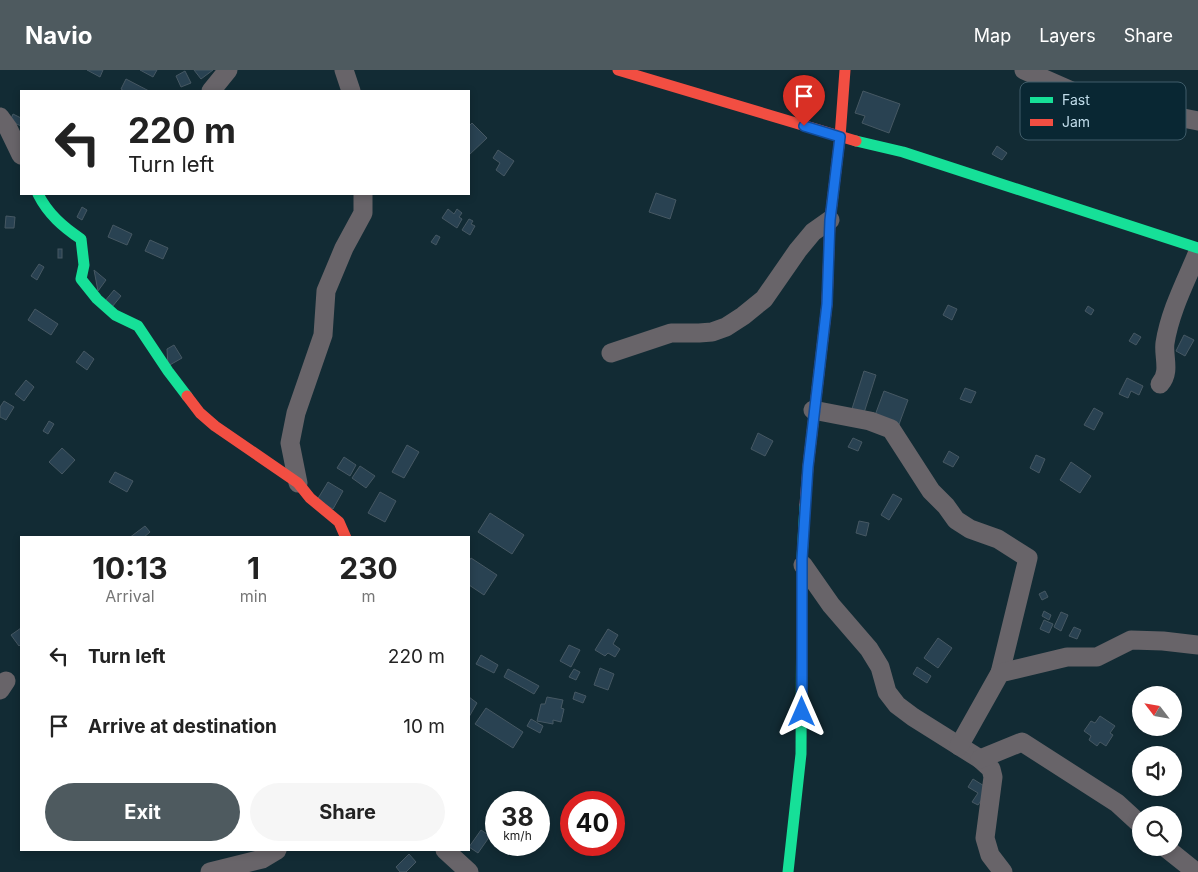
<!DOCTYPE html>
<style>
:root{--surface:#fff;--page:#f6f6f6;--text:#222;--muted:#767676;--accent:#4e5a5f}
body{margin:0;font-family:Inter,sans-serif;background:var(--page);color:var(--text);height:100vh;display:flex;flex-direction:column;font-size:19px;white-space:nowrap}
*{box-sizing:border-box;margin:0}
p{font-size:16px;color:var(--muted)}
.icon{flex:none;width:28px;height:28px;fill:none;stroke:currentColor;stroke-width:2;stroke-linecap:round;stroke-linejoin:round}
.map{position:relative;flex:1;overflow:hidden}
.side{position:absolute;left:20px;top:466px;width:450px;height:315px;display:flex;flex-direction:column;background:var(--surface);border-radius:0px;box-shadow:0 2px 8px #0003}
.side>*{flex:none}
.top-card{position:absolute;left:20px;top:20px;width:450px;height:105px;border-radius:0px;box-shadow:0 2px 8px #0003;background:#fff;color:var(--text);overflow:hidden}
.needle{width:32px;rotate:301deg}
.tools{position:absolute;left:1132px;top:616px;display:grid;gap:10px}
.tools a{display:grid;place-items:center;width:50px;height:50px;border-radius:50%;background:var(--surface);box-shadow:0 2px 8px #0003;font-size:25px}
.speed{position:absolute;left:485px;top:721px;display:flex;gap:10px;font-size:25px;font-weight:700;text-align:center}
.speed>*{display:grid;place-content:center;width:65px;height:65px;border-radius:50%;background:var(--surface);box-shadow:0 2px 8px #0003;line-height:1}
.speed small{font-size:12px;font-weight:400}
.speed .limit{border:8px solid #d22;background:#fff;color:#111}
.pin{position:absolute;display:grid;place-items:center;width:42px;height:42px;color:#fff;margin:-51px -21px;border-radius:50% 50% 50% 0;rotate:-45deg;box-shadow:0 0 5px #0007}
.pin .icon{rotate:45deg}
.me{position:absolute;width:55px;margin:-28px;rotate:0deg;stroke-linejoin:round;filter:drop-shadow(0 0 4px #0008)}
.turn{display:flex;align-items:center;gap:18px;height:105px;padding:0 25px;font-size:22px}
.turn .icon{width:65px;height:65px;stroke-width:2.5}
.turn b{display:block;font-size:35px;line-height:42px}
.eta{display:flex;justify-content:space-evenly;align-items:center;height:85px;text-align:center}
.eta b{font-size:30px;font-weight:700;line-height:35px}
.button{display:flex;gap:10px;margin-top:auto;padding:10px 25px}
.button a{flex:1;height:58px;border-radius:30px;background:var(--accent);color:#fff;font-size:20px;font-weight:700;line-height:58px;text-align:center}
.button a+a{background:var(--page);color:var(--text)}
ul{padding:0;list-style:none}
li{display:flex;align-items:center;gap:15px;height:70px;padding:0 25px}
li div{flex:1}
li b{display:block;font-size:19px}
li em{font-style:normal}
header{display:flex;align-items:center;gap:30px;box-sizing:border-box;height:70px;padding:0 25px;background:var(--accent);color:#fff}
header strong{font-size:24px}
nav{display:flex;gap:28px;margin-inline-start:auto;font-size:18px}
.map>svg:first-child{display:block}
.building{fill:#294252;stroke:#465863}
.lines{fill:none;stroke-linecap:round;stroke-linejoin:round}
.street{stroke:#686469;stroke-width:19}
.fast{stroke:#16e098;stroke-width:11}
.jam{stroke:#f24e42;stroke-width:11}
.route-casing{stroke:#114b97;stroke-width:12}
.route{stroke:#1a73e8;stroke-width:9}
.key{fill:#092733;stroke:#405d6a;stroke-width:1}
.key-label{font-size:14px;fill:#c0dcea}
</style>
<header>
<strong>Navio</strong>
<nav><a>Map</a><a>Layers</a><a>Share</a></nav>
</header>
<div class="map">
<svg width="1198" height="802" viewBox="0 0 1198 802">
<rect width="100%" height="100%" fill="#122b34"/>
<g class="building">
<path d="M 87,0 L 103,0 L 100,7 Z"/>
<path d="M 140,0 L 157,0 L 153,7 Z"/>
<path d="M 194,0 L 213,0 L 201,9 Z"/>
<path d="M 185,1 L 191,13 L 181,17 L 176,6 Z"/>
<path d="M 126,9 L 149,21 L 124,21 L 121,19 Z"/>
<path d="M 863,21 L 900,34 L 889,63 L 862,53 L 865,46 L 855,43 Z"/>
<path d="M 13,44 L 21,48 L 21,56 L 10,51 Z"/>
<path d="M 472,53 L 487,68 L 469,85 L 469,56 Z"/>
<path d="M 997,76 L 1007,83 L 1002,90 L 992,84 Z"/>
<path d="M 498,80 L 514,91 L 504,106 L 496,100 L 500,93 L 493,88 Z"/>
<path d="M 656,123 L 676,130 L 670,149 L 649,142 Z"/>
<path d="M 82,137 L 87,140 L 82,150 L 77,147 Z"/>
<path d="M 448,139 L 454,144 L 457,139 L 462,143 L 459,147 L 462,149 L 457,158 L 442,148 Z"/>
<path d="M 6,146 L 15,147 L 14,158 L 5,158 Z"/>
<path d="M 469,149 L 473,151 L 471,154 L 475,156 L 470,165 L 462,160 Z"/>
<path d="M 113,155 L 132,164 L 127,175 L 108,167 Z"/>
<path d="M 436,165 L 440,167 L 436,175 L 431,172 Z"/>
<path d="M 150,170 L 168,178 L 163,189 L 145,181 Z"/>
<rect x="58" y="179" width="4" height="9"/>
<path d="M 39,194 L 44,197 L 37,210 L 31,206 Z"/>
<path d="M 94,200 L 106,210 L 98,221 Z"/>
<path d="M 114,220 L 121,226 L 112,237 L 105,231 Z"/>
<path d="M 948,235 L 957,239 L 952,250 L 943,245 Z"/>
<path d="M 1088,236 L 1094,240 L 1091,245 L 1085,241 Z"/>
<path d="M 35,239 L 58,254 L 51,265 L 28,250 Z"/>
<path d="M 1134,263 L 1141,267 L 1136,275 L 1129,271 Z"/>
<path d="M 1184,265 L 1194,270 L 1185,286 L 1176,281 Z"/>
<path d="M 174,275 L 182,288 L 168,296 L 167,279 Z"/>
<path d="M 84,281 L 94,289 L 87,300 L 76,292 Z"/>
<path d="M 864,301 L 876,305 L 863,346 L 851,342 Z"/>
<path d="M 1127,308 L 1143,316 L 1139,325 L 1131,321 L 1128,328 L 1119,324 Z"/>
<path d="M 26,310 L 34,317 L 24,331 L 15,324 Z"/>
<path d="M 965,318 L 976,322 L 971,333 L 960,329 Z"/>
<path d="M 884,321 L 908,330 L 898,357 L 874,348 Z"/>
<path d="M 4,331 L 14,337 L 6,350 L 0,347 L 0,337 Z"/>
<path d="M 1094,338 L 1103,343 L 1094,360 L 1084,355 Z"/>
<path d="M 49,351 L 54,354 L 48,364 L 43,361 Z"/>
<path d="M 758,363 L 773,371 L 765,386 L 751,379 Z"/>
<path d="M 853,368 L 862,372 L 858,381 L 848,377 Z"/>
<path d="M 407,375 L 419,382 L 404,408 L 392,402 Z"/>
<path d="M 62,378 L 75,390 L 62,404 L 49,392 Z"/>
<path d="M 949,381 L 959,387 L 953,397 L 943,392 Z"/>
<path d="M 1036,385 L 1045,389 L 1039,403 L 1030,398 Z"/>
<path d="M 344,387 L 356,395 L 350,406 L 337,398 Z"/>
<path d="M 1071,392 L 1091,406 L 1080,423 L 1060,410 Z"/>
<path d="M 360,396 L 375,406 L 366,418 L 352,408 Z"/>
<path d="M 115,402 L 133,411 L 127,422 L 109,412 Z"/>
<path d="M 328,412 L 343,421 L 333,439 L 317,430 Z"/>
<path d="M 380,422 L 396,431 L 385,452 L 368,443 Z"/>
<path d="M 893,424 L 902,429 L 889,450 L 881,445 Z"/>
<path d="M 490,443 L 524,465 L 512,484 L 478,462 Z"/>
<path d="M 859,451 L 869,453 L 866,466 L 856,463 Z"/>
<path d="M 145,456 L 150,462 L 143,468 L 129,468 Z"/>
<path d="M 471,488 L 497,505 L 484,525 L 469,515 L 469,491 Z"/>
<path d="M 1045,521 L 1048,527 L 1042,530 L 1039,524 Z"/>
<path d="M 1044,541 L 1051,545 L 1049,550 L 1042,546 Z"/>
<path d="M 1061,542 L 1068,545 L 1061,561 L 1054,557 Z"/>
<path d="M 1044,550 L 1053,554 L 1049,563 L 1040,559 Z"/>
<path d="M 1074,557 L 1081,560 L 1077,569 L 1069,566 Z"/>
<path d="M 21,558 L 21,574 L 19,576 L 11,565 Z"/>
<path d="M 608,559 L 618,565 L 613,574 L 620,579 L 615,587 L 608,583 L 605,586 L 595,580 Z"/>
<path d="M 938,568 L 952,578 L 938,598 L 924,588 Z"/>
<path d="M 569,575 L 580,580 L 571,597 L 560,591 Z"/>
<path d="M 481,585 L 498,595 L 494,603 L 476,594 Z"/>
<path d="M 917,597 L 931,606 L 927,613 L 913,604 Z"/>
<path d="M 600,598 L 614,604 L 608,620 L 594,615 Z"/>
<path d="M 508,599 L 539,616 L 534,624 L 504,607 Z"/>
<path d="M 574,599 L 580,602 L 576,610 L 569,607 Z"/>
<path d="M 575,622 L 586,626 L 583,633 L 573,629 Z"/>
<path d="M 469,627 L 477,633 L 469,647 Z"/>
<path d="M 547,627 L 563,630 L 561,638 L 564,639 L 561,652 L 553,650 L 553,654 L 537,651 L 541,634 L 545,634 Z"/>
<path d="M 486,638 L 523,662 L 513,678 L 475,654 Z"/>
<path d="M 1100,646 L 1115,656 L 1110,663 L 1113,665 L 1106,676 L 1100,672 L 1097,676 L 1089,670 L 1091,666 L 1084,661 L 1091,651 L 1095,653 Z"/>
<path d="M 531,649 L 543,656 L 540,663 L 527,656 Z"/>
<path d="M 973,709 L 989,719 L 978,735 L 972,732 L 978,723 L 968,717 Z"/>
<path d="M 481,760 L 490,766 L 478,783 L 469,777 Z"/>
<path d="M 409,784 L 416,792 L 406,802 L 400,802 L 396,797 Z"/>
</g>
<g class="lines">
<g class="street">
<path d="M 344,0 L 351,21"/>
<path d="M 1024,0 L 1092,30 L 1198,51"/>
<path d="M 211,21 L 228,0"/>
<path d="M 0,47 L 8,58 L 21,85"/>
<path d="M 611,283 L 671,263 L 699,263 L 712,262 L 726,257 L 743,246 L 764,229 L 798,180 L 813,162 L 830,150"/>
<path d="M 1160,314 C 1171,302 1163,286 1165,273 C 1170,241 1186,211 1198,182"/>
<path d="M 813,340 L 870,351 L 891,359 L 931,421 L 946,436 L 956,450 L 970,459 L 998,469 L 1028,488 L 1000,603"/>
<path d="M 298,413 L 290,373 L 296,343 L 323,265 L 326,221 L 344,178 L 363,143 L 363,124"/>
<path d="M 803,495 L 831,535 L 869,579 L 880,597 L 887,622 L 897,635 L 913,647 L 980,689 L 991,699 L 993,707 L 985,768 L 990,785 L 1003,802"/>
<path d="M 0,620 L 6,611"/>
<path d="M 959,676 L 1000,603 L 1067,587 L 1097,587 L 1131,570 L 1163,571 L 1198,575"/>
<path d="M 980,689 L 1022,672 L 1117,733 L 1141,755"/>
<path d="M 1166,778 L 1196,802"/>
<path d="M 445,780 L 469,802"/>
<path d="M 210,802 L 262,789 L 277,780"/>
</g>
<g class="fast">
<path d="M 856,71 L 903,82 L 1198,178"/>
<path d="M 38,124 C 48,144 63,157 81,169 L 84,195 L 81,209 L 97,229 L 115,245 L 138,256 L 168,301 L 187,326"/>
<path d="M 788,802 L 801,684 L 802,489 L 805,435"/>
</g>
<g class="jam">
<path d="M 618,0 L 856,71"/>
<path d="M 187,326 L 200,343 L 215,356 L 298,413 L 310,428 L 339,452 L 346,468"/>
<path d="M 805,435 L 808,397 L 827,234 L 830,150 L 840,67 L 845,0"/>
</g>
</g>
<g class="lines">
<g class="route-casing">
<path id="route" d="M 802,642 L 802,489 L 808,397 L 827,234 L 830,150 L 840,67 L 804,56"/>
</g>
<use href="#route" class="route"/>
</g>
<rect x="1020" y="12" width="166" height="58" rx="8" class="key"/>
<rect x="1030" y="27" width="23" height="6" fill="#16e098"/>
<rect x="1030" y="49" width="23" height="7" fill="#f24e42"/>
<g class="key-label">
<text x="1062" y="35">Fast</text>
<text x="1062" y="57">Jam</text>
</g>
</svg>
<div class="tools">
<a><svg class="needle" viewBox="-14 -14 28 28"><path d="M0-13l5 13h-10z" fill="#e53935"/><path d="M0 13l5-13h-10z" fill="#767676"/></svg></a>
<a><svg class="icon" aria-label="sound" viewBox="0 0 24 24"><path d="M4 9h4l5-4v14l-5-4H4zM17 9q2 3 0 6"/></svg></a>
<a><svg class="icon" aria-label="search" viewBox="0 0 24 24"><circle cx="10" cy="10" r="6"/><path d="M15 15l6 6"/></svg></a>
</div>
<div class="speed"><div>38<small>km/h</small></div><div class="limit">40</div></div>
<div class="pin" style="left:804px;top:56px;background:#d93025"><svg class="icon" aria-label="arrive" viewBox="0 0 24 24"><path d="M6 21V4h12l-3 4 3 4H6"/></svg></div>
<svg class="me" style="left:802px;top:642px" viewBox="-20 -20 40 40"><path d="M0-17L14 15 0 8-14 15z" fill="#1a73e8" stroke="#fff" stroke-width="4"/></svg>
<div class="top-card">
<div class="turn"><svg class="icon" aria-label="left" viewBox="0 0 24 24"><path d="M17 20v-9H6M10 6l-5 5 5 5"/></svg><div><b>220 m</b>Turn left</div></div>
</div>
<section class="side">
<div class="eta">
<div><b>10:13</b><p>Arrival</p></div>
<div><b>1</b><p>min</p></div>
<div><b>230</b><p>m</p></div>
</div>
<ul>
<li><svg class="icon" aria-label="left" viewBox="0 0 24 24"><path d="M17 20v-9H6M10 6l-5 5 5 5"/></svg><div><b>Turn left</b></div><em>220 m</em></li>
<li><svg class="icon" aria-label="arrive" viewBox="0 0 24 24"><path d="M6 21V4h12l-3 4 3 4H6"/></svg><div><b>Arrive at destination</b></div><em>10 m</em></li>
</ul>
<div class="button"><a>Exit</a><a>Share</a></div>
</section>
</div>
